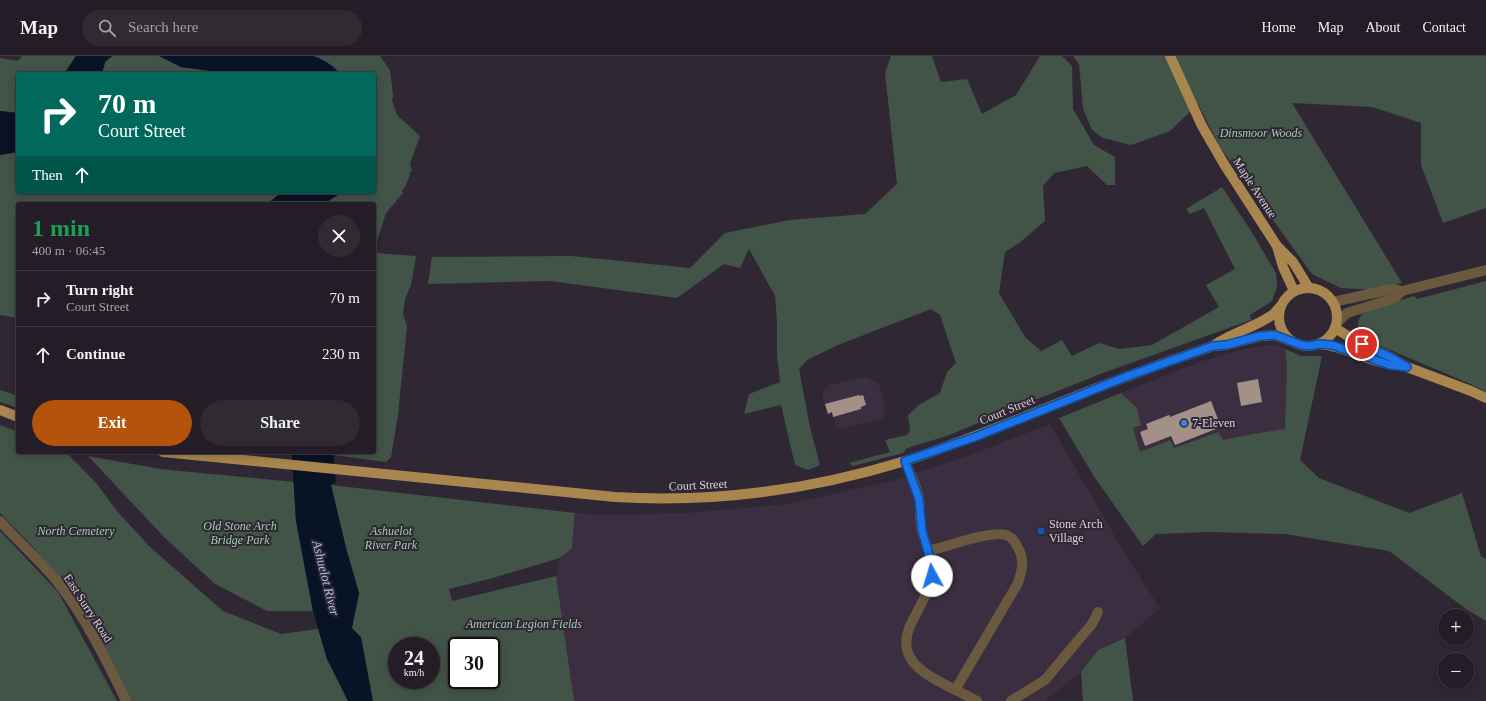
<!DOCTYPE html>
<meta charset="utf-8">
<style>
:root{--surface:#241d27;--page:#302a33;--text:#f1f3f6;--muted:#a3a2a7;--line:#413b44;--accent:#b45309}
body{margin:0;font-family:Georgia,serif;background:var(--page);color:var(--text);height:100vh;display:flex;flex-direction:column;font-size:15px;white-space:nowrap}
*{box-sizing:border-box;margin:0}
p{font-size:13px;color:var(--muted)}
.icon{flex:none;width:22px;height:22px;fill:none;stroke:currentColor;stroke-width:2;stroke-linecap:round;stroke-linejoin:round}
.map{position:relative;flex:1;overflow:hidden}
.sheet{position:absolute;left:16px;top:146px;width:360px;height:252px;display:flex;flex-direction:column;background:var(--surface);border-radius:4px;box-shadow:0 2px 10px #0003,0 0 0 1px var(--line)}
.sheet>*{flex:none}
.top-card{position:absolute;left:16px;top:16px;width:360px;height:122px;border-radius:4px;box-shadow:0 2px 10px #0003,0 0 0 1px var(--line);background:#00695c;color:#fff;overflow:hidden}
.controls{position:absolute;left:1438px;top:553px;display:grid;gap:8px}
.controls a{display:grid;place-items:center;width:36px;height:36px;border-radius:50%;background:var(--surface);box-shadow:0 2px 10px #0003,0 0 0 1px var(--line);font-size:20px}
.speed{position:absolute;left:388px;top:581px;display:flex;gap:8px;font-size:20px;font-weight:700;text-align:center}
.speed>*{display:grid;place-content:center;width:52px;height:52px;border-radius:50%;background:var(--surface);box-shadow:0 2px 10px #0003,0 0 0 1px var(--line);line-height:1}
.speed small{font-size:10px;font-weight:400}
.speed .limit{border:2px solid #111;border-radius:6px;background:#fff;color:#111}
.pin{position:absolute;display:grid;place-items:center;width:34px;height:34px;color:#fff;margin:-17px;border:2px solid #fff;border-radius:50%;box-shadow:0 1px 4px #0007}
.me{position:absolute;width:44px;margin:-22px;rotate:354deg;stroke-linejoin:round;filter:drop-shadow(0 0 3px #0008)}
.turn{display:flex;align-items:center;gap:14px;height:84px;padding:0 16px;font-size:18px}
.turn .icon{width:52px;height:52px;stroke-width:2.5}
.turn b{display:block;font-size:28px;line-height:34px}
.then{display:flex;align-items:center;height:38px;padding:0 16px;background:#0003;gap:8px;font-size:15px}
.round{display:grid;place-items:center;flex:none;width:42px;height:42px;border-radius:21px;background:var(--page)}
.overview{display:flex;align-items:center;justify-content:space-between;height:68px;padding:0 16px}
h1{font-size:24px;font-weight:800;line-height:30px;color:#1e9e55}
.primary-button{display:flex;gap:8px;margin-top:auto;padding:8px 16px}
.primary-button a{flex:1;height:46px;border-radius:24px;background:var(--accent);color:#fff;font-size:16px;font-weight:800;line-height:46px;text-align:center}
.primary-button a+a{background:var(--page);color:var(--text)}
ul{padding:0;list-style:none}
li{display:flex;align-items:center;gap:12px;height:56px;padding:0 16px;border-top:1px solid var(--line)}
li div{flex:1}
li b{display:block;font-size:15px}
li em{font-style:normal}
header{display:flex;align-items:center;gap:24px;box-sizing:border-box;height:56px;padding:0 20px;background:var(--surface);border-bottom:1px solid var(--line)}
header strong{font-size:19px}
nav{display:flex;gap:22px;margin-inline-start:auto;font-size:14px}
.search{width:280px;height:36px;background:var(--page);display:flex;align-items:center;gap:10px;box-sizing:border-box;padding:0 14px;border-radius:22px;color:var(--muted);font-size:15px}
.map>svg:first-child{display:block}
.built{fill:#3a2e40}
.green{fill:#425447;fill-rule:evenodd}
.water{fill:#081325}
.building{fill:#a39187}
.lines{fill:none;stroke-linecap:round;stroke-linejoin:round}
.minor{stroke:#6a593f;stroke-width:10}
.major{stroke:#a8864e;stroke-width:10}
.route-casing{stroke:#114b97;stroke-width:10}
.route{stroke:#1a73e8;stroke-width:7}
.shop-dot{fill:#3f7fe0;stroke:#302734;stroke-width:1.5}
.transit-dot{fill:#1a4fb4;stroke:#302734;stroke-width:1.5}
.labels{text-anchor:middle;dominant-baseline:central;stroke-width:4;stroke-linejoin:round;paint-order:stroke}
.park-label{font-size:12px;font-style:italic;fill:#a0d0ae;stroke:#302734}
.street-label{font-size:12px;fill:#d9d3db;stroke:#302734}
.poi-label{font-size:12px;fill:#d9d3db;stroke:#302734;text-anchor:start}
.water-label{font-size:13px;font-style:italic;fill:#a6c1ed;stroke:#302734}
</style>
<header>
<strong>Map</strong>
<div class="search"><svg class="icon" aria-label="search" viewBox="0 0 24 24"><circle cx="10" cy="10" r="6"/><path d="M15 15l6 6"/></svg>Search here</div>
<nav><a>Home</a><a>Map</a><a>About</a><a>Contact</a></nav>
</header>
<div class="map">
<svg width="1486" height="645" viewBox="0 0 1486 645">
<rect width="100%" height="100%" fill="#302734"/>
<g class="built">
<path d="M 1270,289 L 1279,290 L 1285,293 L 1287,311 L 1286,373 L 1247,379 L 1223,384 L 1217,376 L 1173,392 L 1170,384 L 1140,396 L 1133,372 L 1137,352 L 1121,337 L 1199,306 L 1240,294 Z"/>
<path d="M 866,321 L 878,327 L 882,337 L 885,353 L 882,363 L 838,373 L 832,357 L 828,358 L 823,343 L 823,335 L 829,329 Z"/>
<path d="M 1050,368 L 1128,503 L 1160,552 L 1125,582 L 1098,594 L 1081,616 L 1044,645 L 574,645 L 556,520 L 560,502 L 572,492 L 575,457 L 605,459 L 687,457 L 788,448 L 892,425 L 970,399 Z"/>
</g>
<g class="green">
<path d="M 21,0 L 76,0 L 64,18 L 18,18 L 18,57 L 0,55 L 0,2 L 17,5 L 21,2 Z"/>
<path d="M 112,0 L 159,0 L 181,11 L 234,18 L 102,18 L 105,6 Z"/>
<path d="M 313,0 L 380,0 L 390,14 L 393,39 L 392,44 L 397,59 L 420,80 L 410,107 L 412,114 L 409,118 L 410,119 L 405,131 L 402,134 L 403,137 L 386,157 L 374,194 L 374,148 L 323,148 L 343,136 L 374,136 L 374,18 L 340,18 C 334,10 323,3 313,0 Z"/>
<path d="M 891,0 L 932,0 L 941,26 L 967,23 L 982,58 L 1016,39 L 1040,0 L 1062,0 L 1072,10 L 1073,53 L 1094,89 L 1115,101 L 1115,129 L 1107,129 L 1087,110 L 1054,117 L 1043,130 L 1045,165 L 1019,187 L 1005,196 L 999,237 L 1025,281 L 1041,295 L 1062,284 L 1072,300 L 1099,287 L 1120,293 L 1152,289 L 1219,251 L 1206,229 L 1235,213 L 1204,152 L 1190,158 L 1186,153 L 1222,131 L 1251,175 L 1276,217 L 1277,231 L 1272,245 L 1250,259 L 1251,264 L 1103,317 L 1040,342 L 1007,353 L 990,362 L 947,380 L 913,390 L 906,393 L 903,397 L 853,410 L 849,407 L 890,396 L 885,384 L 907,379 L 910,375 L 908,359 L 919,349 L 940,337 L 947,316 L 956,307 L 940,259 L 931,253 L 838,289 L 807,304 L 799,313 L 810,371 L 820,409 L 808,414 L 795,409 L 781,349 L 744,358 L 749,338 L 780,326 L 777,299 L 777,266 L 775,240 L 749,193 L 740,212 L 724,208 L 677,242 L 550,225 L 428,228 L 432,201 L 571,200 L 690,212 L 725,177 L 790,164 L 865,158 L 897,128 L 885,17 Z"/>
<path d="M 1073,0 L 1486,0 L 1486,152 L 1443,167 L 1421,109 L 1421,67 L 1372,51 L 1292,47 L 1402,227 L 1376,234 L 1341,232 L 1312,218 L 1220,91 L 1198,48 L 1170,75 L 1131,89 L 1103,82 L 1092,74 L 1083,52 L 1079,8 Z"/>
<path d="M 18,96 L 18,136 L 282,136 L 267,148 L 18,148 L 18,262 L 0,259 L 0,99 Z"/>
<path d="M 374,197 L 416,200 L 411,229 L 405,243 L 403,258 L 407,270 L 398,359 L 391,401 L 386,406 L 333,399 L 333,396 L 374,396 Z"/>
<path d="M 1486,225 L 1486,336 L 1468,327 L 1362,282 C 1357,272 1356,264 1364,256 L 1414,240 L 1417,243 Z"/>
<path d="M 1285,293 L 1301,300 L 1322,300 L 1300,404 L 1319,422 L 1409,457 L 1462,437 L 1481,500 L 1486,503 L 1486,565 L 1466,553 L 1389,495 L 1285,478 L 1209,476 L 1156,478 L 1143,490 L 1095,422 L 1059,362 L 1121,337 L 1137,352 L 1141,369 L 1133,372 L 1140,396 L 1170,384 L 1174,392 L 1218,376 L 1223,384 L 1247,379 L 1285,373 L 1287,311 Z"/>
<path d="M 0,334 L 18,340 L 18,352 L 0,346 Z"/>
<path d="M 0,369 L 18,376 L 18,396 L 66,396 L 97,428 L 117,455 L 149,490 L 223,555 L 281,578 L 318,573 L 327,603 L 348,645 L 131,645 L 114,611 L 74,540 L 34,492 L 0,457 Z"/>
<path d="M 88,400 L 160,413 L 294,426 L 296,465 L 313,555 L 267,555 L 215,528 L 164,481 Z"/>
<path d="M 331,429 L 575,457 L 572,492 L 560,502 L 489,523 L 449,533 L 452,545 L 556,520 L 574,645 L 373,645 L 352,572 L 359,537 L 346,492 ZM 397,590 L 431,590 L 431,624 L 397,624 ZM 457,590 L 491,590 L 491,624 L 457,624 Z"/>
<path d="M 0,475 L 58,536 L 117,645 L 0,645 Z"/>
<path d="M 1125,582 L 1133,645 L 1083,645 L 1081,616 L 1098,594 Z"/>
</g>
<g class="water">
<path d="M 76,0 L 112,0 L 105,6 L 102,18 L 64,18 Z"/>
<path d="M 159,0 L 313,0 C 323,3 334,10 340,18 L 234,18 L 181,11 Z"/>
<path d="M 0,55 L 18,57 L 18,96 L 0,99 Z"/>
<path d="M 282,136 L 343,136 L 323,148 L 267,148 Z"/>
<path d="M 293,396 L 333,396 L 336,426 L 331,429 L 346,492 L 359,537 L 352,572 L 361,581 L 373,645 L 348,645 L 327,603 L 313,555 L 296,465 L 292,403 Z"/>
</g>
<g class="building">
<path d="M 1258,323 L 1262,346 L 1241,350 L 1237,327 Z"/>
<path d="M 859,339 L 860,340 L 863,339 L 866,349 L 861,351 L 861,353 L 833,361 L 832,356 L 828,358 L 825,348 Z"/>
<path d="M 1211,345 L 1221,371 L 1175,389 L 1171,380 L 1145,390 L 1140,376 L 1148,373 L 1146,368 L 1169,359 L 1170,361 Z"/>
</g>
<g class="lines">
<g class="minor">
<path d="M 1333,246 L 1392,233 L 1402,235 L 1486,214"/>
<path d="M 1337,267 L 1347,257 L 1395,242 L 1402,235"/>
<path d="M 905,405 C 910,417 916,429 919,442 C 921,453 919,465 922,476 C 926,490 934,504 932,520 C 929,538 917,554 910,570 C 897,601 920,616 944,628 C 955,634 966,639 977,645"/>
<path d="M 0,465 C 18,485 38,503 55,523 C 83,557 107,605 126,645"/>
<path d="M 929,495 C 946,491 991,474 1006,479 C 1012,481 1016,487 1018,492 C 1025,504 1022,515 1018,527 L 955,634"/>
<path d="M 1011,645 L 1045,624 L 1081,581 L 1092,568 L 1098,556"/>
</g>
<g class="major">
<path d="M 1170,0 L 1202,70 L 1224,108 L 1277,190 L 1293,206 L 1309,232"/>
<path d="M 1277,190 L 1283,211 L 1294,235"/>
<circle cx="1308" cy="261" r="29"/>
<path d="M 1335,272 L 1351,282 L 1392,302 L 1407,311 L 1471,335 L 1486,342"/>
<path d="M 1319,288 C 1336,289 1351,296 1367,302 C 1379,306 1391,309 1403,310"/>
<path d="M 1213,290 C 1230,277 1251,273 1269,261 C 1274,259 1277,254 1281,250"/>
<path d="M 0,354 L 18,361"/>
<path d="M 163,396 L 615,441 C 713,447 811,434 905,405 C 954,389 1001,370 1049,351 C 1103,329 1157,309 1213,290 L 1226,289 L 1261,280 L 1275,279 L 1293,286"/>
</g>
</g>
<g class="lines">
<g class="route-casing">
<path id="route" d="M 932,520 L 932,509 L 922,475 L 919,443 L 905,405 L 975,381 L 1128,320 L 1207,292 L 1213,290 L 1226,289 L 1260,280 L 1275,279 L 1301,289 L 1310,290 L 1320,288 L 1332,289 L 1390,309 L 1407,311 L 1392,302 L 1362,288"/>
</g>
<use href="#route" class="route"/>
</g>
<circle class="shop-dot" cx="1184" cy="367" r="4"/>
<rect class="transit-dot" x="1037" y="471" width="8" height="8" rx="2"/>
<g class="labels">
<g class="park-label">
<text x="1261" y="77">Dinsmoor Woods</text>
<text x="240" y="470">Old Stone Arch<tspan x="240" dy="14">Bridge Park</tspan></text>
<text x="76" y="475">North Cemetery</text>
<text x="391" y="475">Ashuelot<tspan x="391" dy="14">River Park</tspan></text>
<text x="524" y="568">American Legion Fields</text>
</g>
<g class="street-label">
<text transform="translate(1255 132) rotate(57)">Maple Avenue</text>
<text transform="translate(1007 354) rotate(-22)">Court Street</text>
<text transform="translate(698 429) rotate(-3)">Court Street</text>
<text transform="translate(88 552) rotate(57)">East Surry Road</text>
</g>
<g class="poi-label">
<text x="1192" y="367">7-Eleven</text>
<text x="1049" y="468">Stone Arch<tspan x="1049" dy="14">Village</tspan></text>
</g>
<g class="water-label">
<text transform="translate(326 522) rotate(76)">Ashuelot River</text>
</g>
</g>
</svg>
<div class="controls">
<a>+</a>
<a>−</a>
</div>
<div class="speed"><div>24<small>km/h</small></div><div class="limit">30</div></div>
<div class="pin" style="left:1362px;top:288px;background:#d93025"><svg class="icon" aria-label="arrive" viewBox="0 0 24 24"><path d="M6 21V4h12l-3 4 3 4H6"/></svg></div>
<svg class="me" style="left:932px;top:520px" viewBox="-20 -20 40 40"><circle r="19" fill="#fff"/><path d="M0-13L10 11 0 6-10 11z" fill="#1a73e8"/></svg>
<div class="top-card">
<div class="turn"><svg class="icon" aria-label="right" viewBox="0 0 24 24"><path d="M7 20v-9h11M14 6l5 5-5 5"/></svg><div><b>70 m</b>Court Street</div></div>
<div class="then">Then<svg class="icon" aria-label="ahead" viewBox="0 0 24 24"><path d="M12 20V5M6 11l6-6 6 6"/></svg></div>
</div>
<section class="sheet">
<div class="overview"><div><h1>1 min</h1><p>400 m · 06:45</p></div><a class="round"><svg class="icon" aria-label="close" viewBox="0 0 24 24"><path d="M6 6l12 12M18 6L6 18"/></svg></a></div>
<ul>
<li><svg class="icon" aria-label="right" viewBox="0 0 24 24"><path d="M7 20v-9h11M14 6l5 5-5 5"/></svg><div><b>Turn right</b><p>Court Street</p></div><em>70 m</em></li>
<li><svg class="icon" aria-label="ahead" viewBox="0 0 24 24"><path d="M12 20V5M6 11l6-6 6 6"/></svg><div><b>Continue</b></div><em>230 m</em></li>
</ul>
<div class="primary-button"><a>Exit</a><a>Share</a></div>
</section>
</div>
